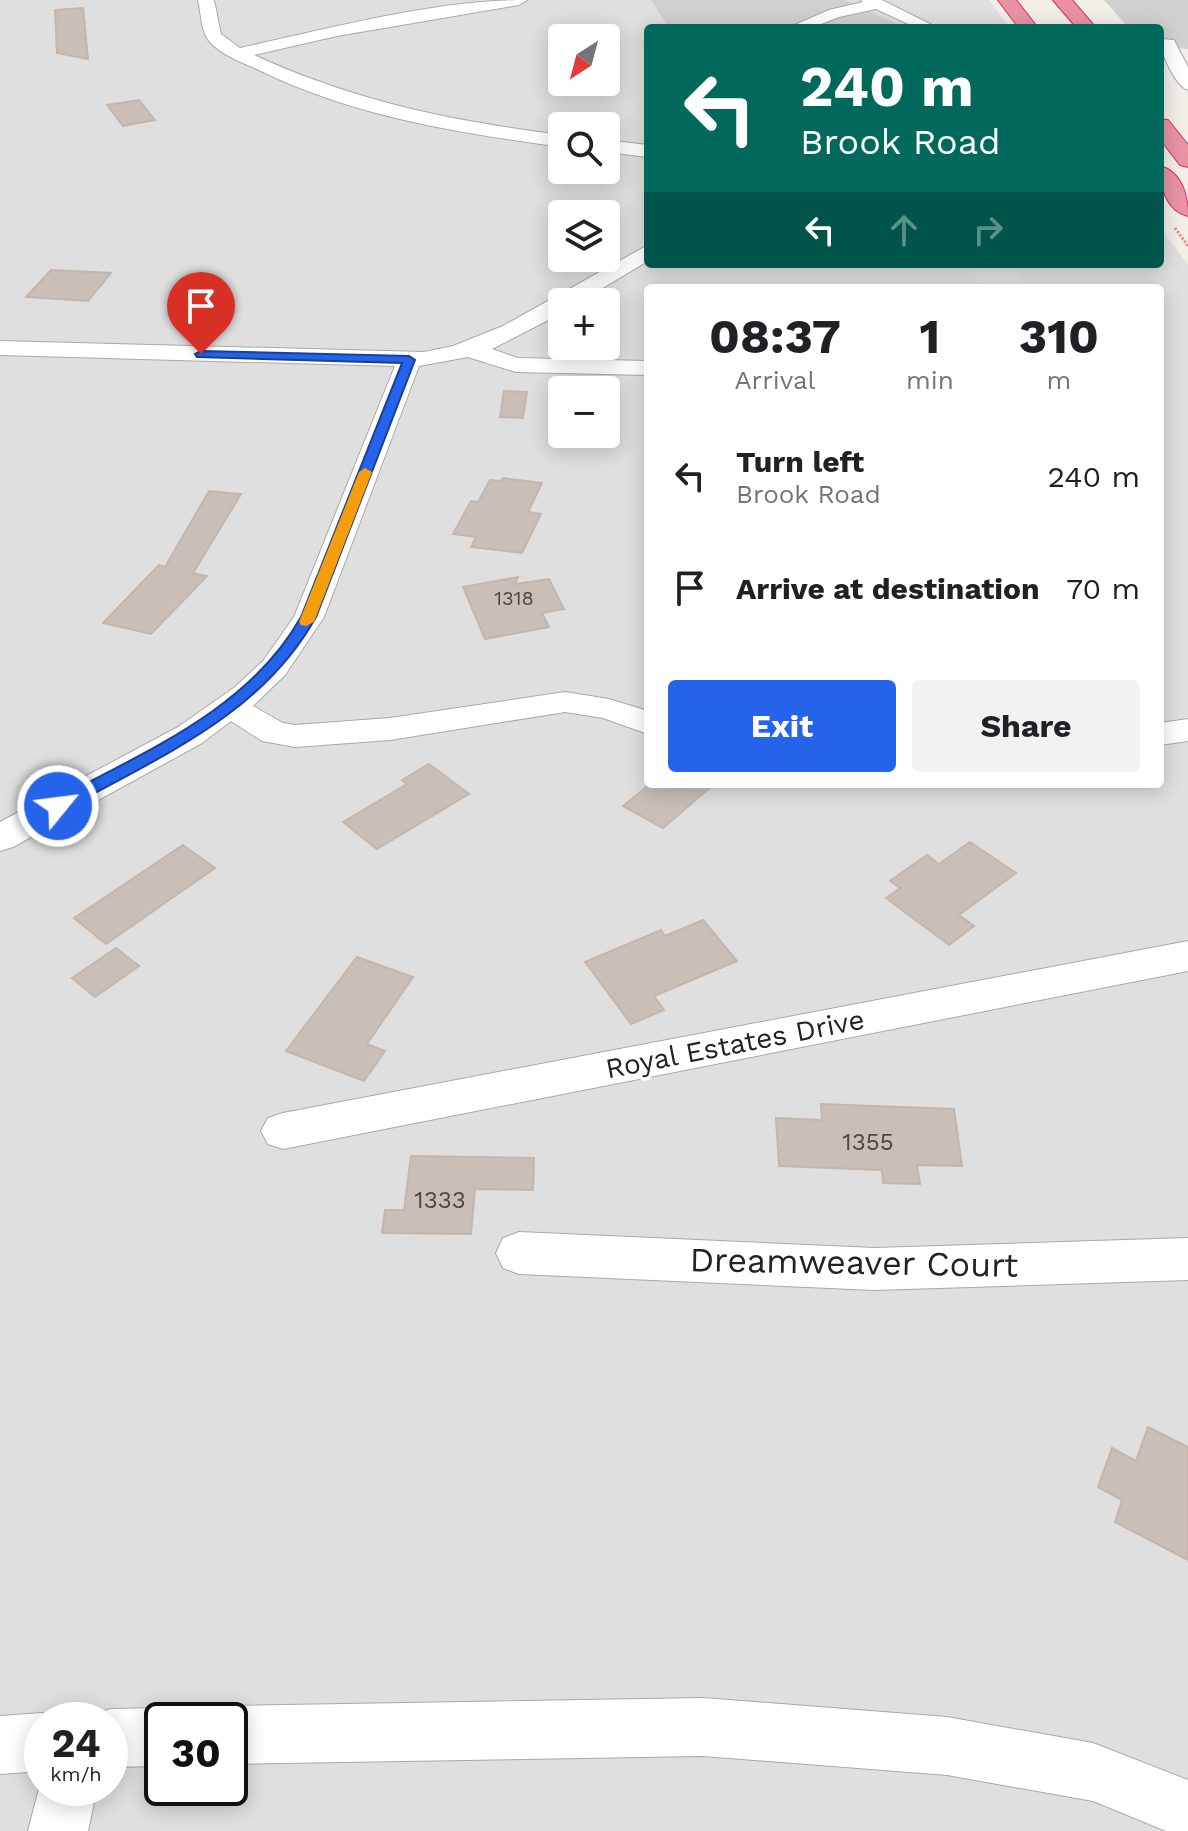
<!DOCTYPE html>
<meta charset="utf-8">
<style>
:root{--surface:#fff;--page:#f2f2f2;--text:#202124;--muted:#757577;--accent:#2563eb}
body{margin:0;font-family:"Work Sans",sans-serif;background:var(--page);color:var(--text);height:100vh;display:flex;flex-direction:column;font-size:30px;white-space:nowrap}
*{box-sizing:border-box;margin:0}
p{font-size:26px;color:var(--muted)}
.icon{flex:none;width:44px;height:44px;fill:none;stroke:currentColor;stroke-width:2;stroke-linecap:round;stroke-linejoin:round}
.map{position:relative;flex:1;overflow:hidden}
.drawer{position:absolute;left:644px;top:284px;width:520px;height:504px;display:flex;flex-direction:column;background:var(--surface);border-radius:8px;box-shadow:0 4px 20px #0003}
.drawer>*{flex:none}
.banner{position:absolute;left:644px;top:24px;width:520px;height:244px;border-radius:8px;box-shadow:0 4px 20px #0003;background:#00695c;color:#fff;overflow:hidden}
.needle{width:52px;rotate:216deg}
.controls{position:absolute;left:548px;top:24px;display:grid;gap:16px}
.controls a{display:grid;place-items:center;width:72px;height:72px;border-radius:8px;background:var(--surface);box-shadow:0 4px 20px #0003;font-size:40px}
.speed{position:absolute;left:24px;top:1702px;display:flex;gap:16px;font-size:40px;font-weight:700;text-align:center}
.speed>*{display:grid;place-content:center;width:104px;height:104px;border-radius:50%;background:var(--surface);box-shadow:0 4px 20px #0003;line-height:1}
.speed small{font-size:20px;font-weight:400}
.speed .limit{border:4px solid #111;border-radius:12px;background:#fff;color:#111}
.pin{position:absolute;display:grid;place-items:center;width:68px;height:68px;color:#fff;margin:-82px -34px;border-radius:50% 50% 50% 0;rotate:-45deg;box-shadow:0 0 8px #0007}
.pin .icon{rotate:45deg}
.me{position:absolute;width:88px;margin:-44px;rotate:61deg;stroke-linejoin:round;filter:drop-shadow(0 0 6px #0008)}
.turn{display:flex;align-items:center;gap:28px;height:168px;padding:0 24px;font-size:36px}
.turn .icon{width:104px;height:104px;stroke-width:2.5}
.turn b{display:block;font-size:56px;line-height:68px}
.lanes{display:flex;align-items:center;height:76px;padding:0 24px;background:#0003;justify-content:center;gap:40px;direction:ltr}
.lanes .off{opacity:.35}
.eta{display:flex;justify-content:space-evenly;align-items:center;height:136px;text-align:center}
.eta b{font-size:48px;font-weight:700;line-height:56px}
.primary-button{display:flex;gap:16px;margin-top:auto;padding:16px 24px}
.primary-button a{flex:1;height:92px;border-radius:8px;background:var(--accent);color:#fff;font-size:32px;font-weight:700;line-height:92px;text-align:center}
.primary-button a+a{background:var(--page);color:var(--text)}
ul{padding:0;list-style:none}
li{display:flex;align-items:center;gap:24px;height:112px;padding:0 24px}
li div{flex:1}
li b{display:block;font-size:30px}
li em{font-style:normal}
.map>svg:first-child{display:block}
.residential{fill:#e0dfdf;fill-rule:evenodd}
.religious{fill:#d0d0d0}
.parking{fill:#e2e2e2}
.building{fill:#c7bfb8;stroke:#c4b6ab;stroke-width:2}
.lines{fill:none;stroke-linecap:round;stroke-linejoin:round}
.minor-casing{stroke:#a9a9a9;stroke-width:2}
.highway-casing{stroke:#dc2a67;stroke-width:2}
.path{stroke:#fa8072;stroke-width:3;stroke-dasharray:2 2;stroke-linecap:butt}
.minor{fill:#fff;fill-rule:evenodd}
.highway{fill:#e892a2;fill-rule:evenodd}
.route{fill:#2563eb;stroke:#184099;stroke-width:2}
.slow{fill:#f59e0b}
.labels{text-anchor:middle;dominant-baseline:central;stroke-width:7;stroke-linejoin:round;paint-order:stroke}
.far-number-label{font-size:20px;fill:#4b4948}
.number-label{font-size:24px;fill:#4b4948}
.street-label{font-size:28px;fill:#222;stroke:#fff}
.near-street-label{font-size:34px;fill:#222;stroke:#fff}
</style>
<div class="map">
<svg width="1188" height="1831" viewBox="0 0 1188 1831">
<rect width="100%" height="100%" fill="#f2efe9"/>
<path class="residential" d="M 0,0 L 989,0 L 1010,28 L 648,28 L 648,264 L 1160,264 L 1160,227 L 1188,265 L 1188,1831 L 0,1831 ZM 562,38 L 606,38 L 606,82 L 562,82 ZM 562,126 L 606,126 L 606,170 L 562,170 ZM 562,214 L 606,214 L 606,258 L 562,258 ZM 648,288 L 1160,288 L 1160,784 L 648,784 ZM 562,302 L 606,302 L 606,346 L 562,346 ZM 562,390 L 606,390 L 606,434 L 562,434 ZM 42,1720 L 110,1720 L 110,1788 L 42,1788 ZM 162,1720 L 230,1720 L 230,1788 L 162,1788 Z"/>
<g class="religious">
<path d="M 651,0 L 845,0 L 906,28 L 669,28 Z"/>
<path d="M 1104,0 L 1188,0 L 1188,49 L 1160,47 L 1160,28 L 1129,28 Z"/>
</g>
<path class="parking" d="M 968,264 L 1014,264 L 1028,288 L 981,288 Z"/>
<g class="building">
<path d="M 83,8 L 88,59 L 57,53 L 55,10 Z"/>
<path d="M 139,100 L 155,120 L 123,126 L 107,105 Z"/>
<path d="M 51,270 L 111,273 L 88,301 L 26,297 Z"/>
<path d="M 504,391 L 527,392 L 523,418 L 500,417 Z"/>
<path d="M 503,478 L 542,483 L 528,512 L 541,514 L 522,553 L 471,547 L 476,537 L 453,534 L 471,501 L 478,502 L 490,480 L 501,481 Z"/>
<path d="M 209,491 L 241,494 L 193,573 L 207,576 L 151,634 L 103,623 L 159,565 L 165,567 Z"/>
<path d="M 518,577 L 515,584 L 549,579 L 564,609 L 542,613 L 549,627 L 485,639 L 463,587 Z"/>
<path d="M 429,764 L 469,794 L 377,849 L 343,822 L 407,784 L 402,780 Z"/>
<path d="M 650,784 L 714,784 L 663,828 L 623,806 Z"/>
<path d="M 970,842 L 1016,873 L 959,915 L 974,926 L 949,945 L 886,898 L 900,888 L 890,881 L 927,855 L 939,864 Z"/>
<path d="M 183,845 L 215,868 L 106,944 L 74,918 Z"/>
<path d="M 703,920 L 737,961 L 654,996 L 664,1010 L 631,1024 L 585,962 L 661,930 L 665,936 Z"/>
<path d="M 116,948 L 139,966 L 95,997 L 72,978 Z"/>
<path d="M 357,957 L 413,977 L 367,1044 L 385,1051 L 364,1081 L 286,1051 Z"/>
<path d="M 821,1104 L 954,1109 L 962,1166 L 917,1165 L 920,1184 L 883,1183 L 882,1170 L 779,1166 L 776,1118 L 822,1120 Z"/>
<path d="M 411,1156 L 534,1158 L 533,1190 L 475,1189 L 471,1234 L 382,1233 L 385,1210 L 404,1210 Z"/>
<path d="M 1148,1427 L 1188,1447 L 1188,1560 L 1115,1522 L 1122,1500 L 1098,1487 L 1112,1448 L 1136,1461 Z"/>
</g>
<g class="lines">
<g class="minor-casing">
<g id="minor">
<path d="M 198,0 L 214,0 L 221,34 L 240,48 C 331,28 435,0 527,0 L 519,5 L 337,36 L 254,55 C 356,102 452,121 562,135 L 562,147 C 459,133 356,117 261,71 C 244,63 222,56 209,41 C 201,31 201,13 198,0 Z"/>
<path d="M 861,0 L 882,0 L 938,28 L 917,28 L 876,9 L 839,17 L 811,28 L 788,28 L 829,10 L 863,2 Z"/>
<path d="M 1160,39 L 1174,40 L 1176,44 L 1188,67 L 1188,90 C 1175,86 1160,51 1160,39 Z"/>
<path d="M 606,140 L 648,145 L 648,157 L 606,152 Z"/>
<path d="M 648,245 L 648,261 L 579,302 L 562,302 L 562,313 L 492,349 L 518,358 L 648,361 L 648,375 L 516,372 L 468,357 L 419,366 L 324,617 L 285,675 L 253,706 L 283,723 L 295,725 L 390,718 L 565,692 L 609,699 L 648,711 L 648,734 L 603,718 L 565,712 L 390,740 L 295,747 L 262,741 L 231,721 L 202,743 L 13,847 L 0,851 L 0,822 L 178,727 L 235,687 L 263,661 L 294,617 L 395,366 L 0,355 L 0,341 L 424,352 L 453,346 L 503,326 Z"/>
<path d="M 1188,719 L 1188,741 L 1160,745 L 1160,723 Z"/>
<path d="M 1188,941 L 1188,971 L 283,1149 L 268,1144 L 261,1131 L 268,1118 L 283,1113 Z"/>
<path d="M 519,1232 L 874,1248 L 1188,1238 L 1188,1280 L 874,1290 L 519,1274 L 503,1268 L 496,1253 L 503,1238 Z"/>
<path d="M 703,1698 L 947,1717 L 1093,1743 L 1188,1780 L 1188,1831 L 1166,1831 L 1093,1801 L 947,1775 L 703,1756 L 230,1764 L 230,1720 L 207,1720 L 209,1714 L 230,1706 Z"/>
<path d="M 162,1708 L 183,1716 L 184,1720 L 162,1720 L 162,1766 L 110,1767 L 110,1720 L 88,1720 L 89,1717 L 110,1709 Z"/>
<path d="M 42,1713 L 59,1720 L 42,1720 L 42,1771 L 0,1774 L 0,1716 Z"/>
<path d="M 42,1777 L 42,1788 L 97,1788 L 88,1831 L 28,1831 Z"/>
</g>
</g>
<g class="highway-casing">
<g id="highway">
<path d="M 998,0 L 1016,0 L 1038,28 L 1019,28 Z"/>
<path d="M 1053,0 L 1072,0 L 1096,28 L 1077,28 Z"/>
<path d="M 1160,119 L 1168,120 L 1188,145 L 1188,167 L 1180,165 L 1160,139 Z"/>
<path d="M 1160,166 C 1182,172 1188,196 1188,216 C 1166,211 1160,186 1160,166 Z"/>
</g>
</g>
<path class="path" d="M 1175,228 L 1188,246"/>
<use href="#minor" class="minor"/>
<use href="#highway" class="highway"/>
</g>
<path class="route" d="M 201,351 L 409,356 L 415,360 L 316,617 C 261,716 158,757 64,810 L 52,810 L 50,806 L 52,802 C 142,752 248,711 301,617 L 402,363 L 197,357 L 195,354 Z"/>
<path class="slow" d="M 365,468 L 372,472 L 314,622 L 306,626 L 301,625 L 299,622 L 359,472 Z"/>
<g class="labels">
<g class="far-number-label">
<text x="514" y="598">1318</text>
</g>
<g class="number-label">
<text x="868" y="1142">1355</text>
<text x="440" y="1200">1333</text>
</g>
<g class="street-label">
<text transform="translate(735 1044) rotate(-11)">Royal Estates Drive</text>
</g>
<g class="near-street-label">
<text transform="translate(854 1262) rotate(1)">Dreamweaver Court</text>
</g>
</g>
</svg>
<div class="controls">
<a><svg class="needle" viewBox="-14 -14 28 28"><path d="M0-13l5 13h-10z" fill="#e53935"/><path d="M0 13l5-13h-10z" fill="#757577"/></svg></a>
<a><svg class="icon" aria-label="search" viewBox="0 0 24 24"><circle cx="10" cy="10" r="6"/><path d="M15 15l6 6"/></svg></a>
<a><svg class="icon" aria-label="layers" viewBox="0 0 24 24"><path d="M12 4l9 5-9 5-9-5zM3 14l9 5 9-5"/></svg></a>
<a>+</a>
<a>−</a>
</div>
<div class="speed"><div>24<small>km/h</small></div><div class="limit">30</div></div>
<div class="pin" style="left:201px;top:354px;background:#d93025"><svg class="icon" aria-label="arrive" viewBox="0 0 24 24"><path d="M6 21V4h12l-3 4 3 4H6"/></svg></div>
<svg class="me" style="left:58px;top:806px" viewBox="-20 -20 40 40"><circle r="17" fill="#2563eb" stroke="#fff" stroke-width="3"/><path d="M0-11L8 9 0 5-8 9z" fill="#fff"/></svg>
<div class="banner">
<div class="turn"><svg class="icon" aria-label="left" viewBox="0 0 24 24"><path d="M17 20v-9H6M10 6l-5 5 5 5"/></svg><div><b>240 m</b>Brook Road</div></div>
<div class="lanes"><svg class="icon" aria-label="left" viewBox="0 0 24 24"><path d="M17 20v-9H6M10 6l-5 5 5 5"/></svg><svg class="icon off" aria-label="ahead" viewBox="0 0 24 24"><path d="M12 20V5M6 11l6-6 6 6"/></svg><svg class="icon off" aria-label="right" viewBox="0 0 24 24"><path d="M7 20v-9h11M14 6l5 5-5 5"/></svg></div>
</div>
<section class="drawer">
<div class="eta">
<div><b>08:37</b><p>Arrival</p></div>
<div><b>1</b><p>min</p></div>
<div><b>310</b><p>m</p></div>
</div>
<ul>
<li><svg class="icon" aria-label="left" viewBox="0 0 24 24"><path d="M17 20v-9H6M10 6l-5 5 5 5"/></svg><div><b>Turn left</b><p>Brook Road</p></div><em>240 m</em></li>
<li><svg class="icon" aria-label="arrive" viewBox="0 0 24 24"><path d="M6 21V4h12l-3 4 3 4H6"/></svg><div><b>Arrive at destination</b></div><em>70 m</em></li>
</ul>
<div class="primary-button"><a>Exit</a><a>Share</a></div>
</section>
</div>
